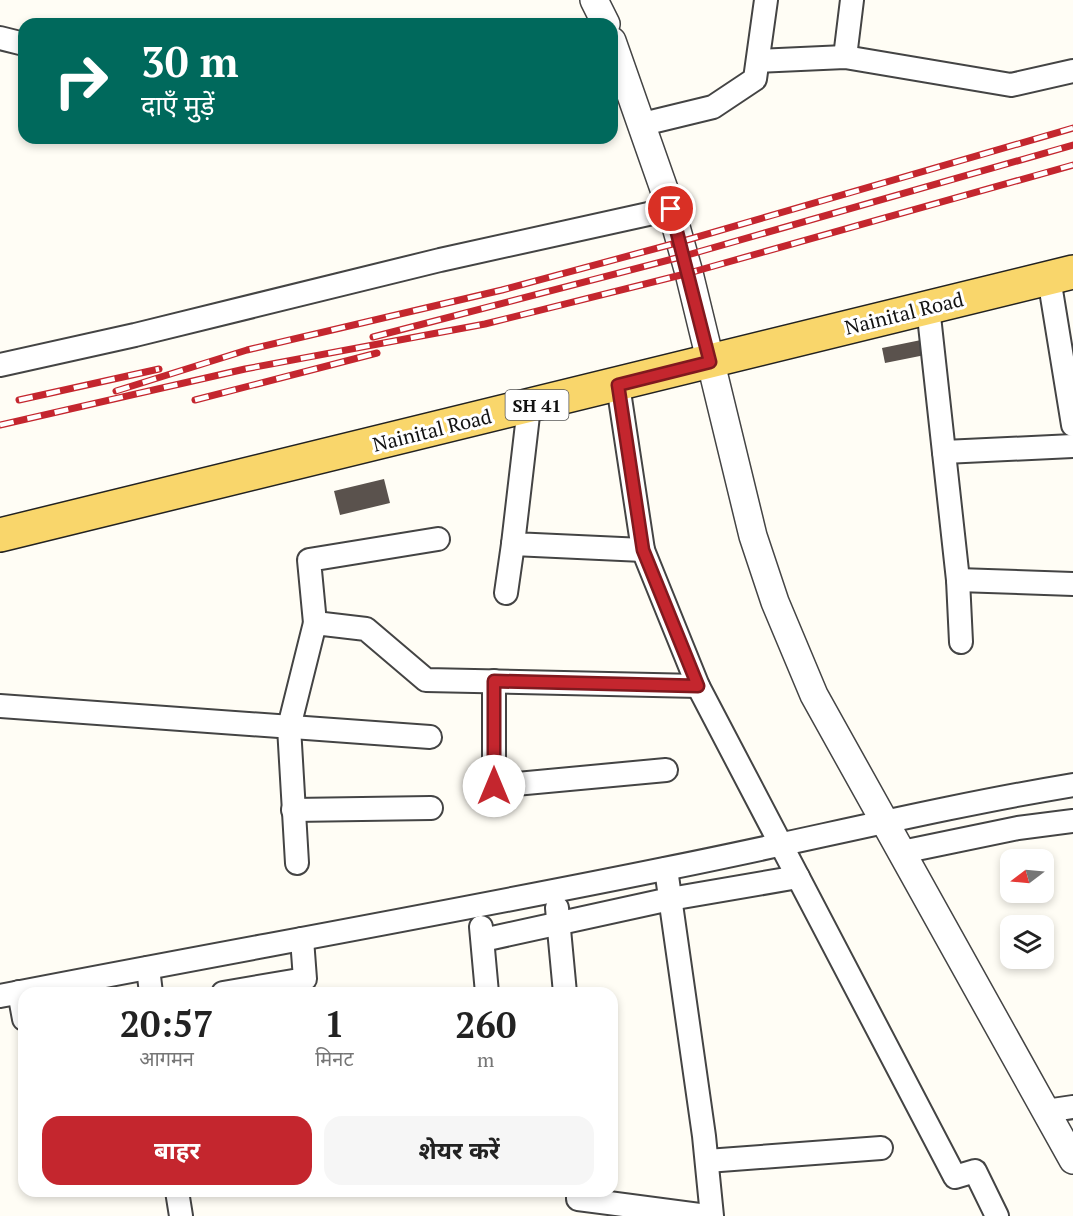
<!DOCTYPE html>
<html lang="hi">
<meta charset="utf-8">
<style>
:root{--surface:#fff;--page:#f6f6f6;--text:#222;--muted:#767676;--accent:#c4262e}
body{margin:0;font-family:"PT Serif","Noto Sans Devanagari",serif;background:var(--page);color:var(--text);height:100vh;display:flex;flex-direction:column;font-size:22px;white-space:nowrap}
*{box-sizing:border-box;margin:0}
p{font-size:20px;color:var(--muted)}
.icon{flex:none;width:33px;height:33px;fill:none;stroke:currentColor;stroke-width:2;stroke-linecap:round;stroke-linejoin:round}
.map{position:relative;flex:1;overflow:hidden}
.side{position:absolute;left:18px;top:987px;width:600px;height:210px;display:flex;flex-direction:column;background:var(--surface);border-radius:18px;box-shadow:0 3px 9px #0003}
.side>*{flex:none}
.hud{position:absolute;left:18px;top:18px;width:600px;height:126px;border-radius:18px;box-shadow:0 3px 9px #0003;background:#00695c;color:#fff;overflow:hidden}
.needle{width:39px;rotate:254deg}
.buttons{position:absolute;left:1000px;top:849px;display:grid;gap:12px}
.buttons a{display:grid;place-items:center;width:54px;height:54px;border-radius:12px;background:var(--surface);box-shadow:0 3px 9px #0003;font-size:30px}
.pin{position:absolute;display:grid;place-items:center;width:51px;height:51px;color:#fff;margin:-26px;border:3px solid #fff;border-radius:50%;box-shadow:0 2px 6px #0007}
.me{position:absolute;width:66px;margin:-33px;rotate:0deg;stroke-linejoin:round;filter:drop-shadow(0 0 4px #0008)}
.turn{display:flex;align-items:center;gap:21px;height:126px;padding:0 24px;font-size:27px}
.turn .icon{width:78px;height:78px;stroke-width:2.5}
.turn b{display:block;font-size:42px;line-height:51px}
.eta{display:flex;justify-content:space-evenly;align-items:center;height:102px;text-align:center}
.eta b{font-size:36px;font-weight:700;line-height:42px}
.primary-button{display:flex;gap:12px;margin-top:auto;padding:12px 24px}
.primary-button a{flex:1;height:69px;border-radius:18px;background:var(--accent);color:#fff;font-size:24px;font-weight:700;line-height:69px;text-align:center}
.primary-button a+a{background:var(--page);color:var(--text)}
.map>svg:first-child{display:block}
.building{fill:#5a524d}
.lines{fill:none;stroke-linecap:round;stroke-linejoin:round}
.minor-casing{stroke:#444;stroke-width:26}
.tertiary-casing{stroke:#444;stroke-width:30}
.primary-casing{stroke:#222;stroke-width:36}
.minor{stroke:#fff;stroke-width:22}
.tertiary{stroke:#fff;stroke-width:27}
.primary{stroke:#f9d66b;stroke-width:33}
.rail-casing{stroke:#c4262e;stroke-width:7}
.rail{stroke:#fff;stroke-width:4.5;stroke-dasharray:14;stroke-linecap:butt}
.route-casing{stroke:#7f191e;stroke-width:15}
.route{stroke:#c4262e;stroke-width:10}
.labels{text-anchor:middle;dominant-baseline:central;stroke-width:6;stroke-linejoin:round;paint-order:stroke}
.shield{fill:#fff;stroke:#585858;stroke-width:1.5}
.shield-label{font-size:18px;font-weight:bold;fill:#111}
.street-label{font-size:20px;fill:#111;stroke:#fff}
</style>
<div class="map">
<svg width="1073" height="1216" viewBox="0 0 1073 1216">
<rect width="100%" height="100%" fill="#fffdf5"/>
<g class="building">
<path d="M 921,340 L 925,355 L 885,363 L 882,348 Z"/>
<path d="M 384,479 L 390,503 L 340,515 L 334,491 Z"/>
</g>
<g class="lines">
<g class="minor-casing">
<g id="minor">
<path d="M 0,38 L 24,44"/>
<path d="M 845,57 L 852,0"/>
<path d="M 758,61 L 845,57 L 1011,85 L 1073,71"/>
<path d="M 643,124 L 713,107 L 755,79 L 766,0"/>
<path d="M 1049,278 L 1073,425"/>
<path d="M 928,307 L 958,580 L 961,642"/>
<path d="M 0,365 L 135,335 L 440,260 L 671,209"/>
<path d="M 618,385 L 643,550 L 698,686 L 955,1177 L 975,1171 L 997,1216"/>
<path d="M 529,407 L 513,544 L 643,550"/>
<path d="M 944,452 L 1073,446"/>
<path d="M 958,580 L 1073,584"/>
<path d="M 506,593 L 513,544"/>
<path d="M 315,623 L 309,560 L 438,539"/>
<path d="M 494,681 L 494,786 L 666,770"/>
<path d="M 0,706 L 430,737"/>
<path d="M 293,810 L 431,808"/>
<path d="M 902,852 L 1018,828 L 1073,821"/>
<path d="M 297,863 L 289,727 L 315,623 L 366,629 L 426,680 L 698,686"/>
<path d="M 666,869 L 704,1136 L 712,1216"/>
<path d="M 557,908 L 565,993"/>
<path d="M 481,927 L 487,993"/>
<path d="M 483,940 L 670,899 L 798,877"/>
<path d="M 148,968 L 151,993"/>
<path d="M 19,992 L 24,1019"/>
<path d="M 223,993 L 305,979 L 302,939"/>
<path d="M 0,996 C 221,953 443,914 664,869 C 801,842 935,808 1073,785"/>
<path d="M 1046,1111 L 1073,1107"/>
<path d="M 707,1161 L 881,1148"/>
<path d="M 177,1191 L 181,1216"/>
<path d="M 578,1191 L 578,1199 L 707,1216"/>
</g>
</g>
<g class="tertiary-casing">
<g id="tertiary">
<path d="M 594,0 L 606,24"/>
<path d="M 612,41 L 671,209 L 689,273 L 753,536 L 775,602 L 814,695 L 1073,1160"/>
</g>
</g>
<g class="primary-casing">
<path id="primary" d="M 0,535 L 1073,272"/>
</g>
<use href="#minor" class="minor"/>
<use href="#tertiary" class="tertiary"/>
<use href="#primary" class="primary"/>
<g class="rail-casing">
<g id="rail">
<path d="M 373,337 L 684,256 L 1073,145"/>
<path d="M 116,391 L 247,350 L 502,290 L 680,242 L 1073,128"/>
<path d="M 19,400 L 159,369"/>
<path d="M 195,400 L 377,353"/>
<path d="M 0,425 L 245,369 L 485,324 L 689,273 L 1073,165"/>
</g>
</g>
<use href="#rail" class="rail"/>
</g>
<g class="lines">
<g class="route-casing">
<path id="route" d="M 494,786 L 494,681 L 698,686 L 643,550 L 618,385 L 710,362 L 671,209"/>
</g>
<use href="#route" class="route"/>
</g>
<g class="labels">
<rect class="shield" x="505.5" y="390" width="63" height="30" rx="4.5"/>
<g class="shield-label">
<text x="537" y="405">SH 41</text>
</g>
<g class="street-label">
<text transform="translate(904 313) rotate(-14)">Nainital Road</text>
<text transform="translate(432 430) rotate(-14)">Nainital Road</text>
</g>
</g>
</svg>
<div class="buttons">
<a><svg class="needle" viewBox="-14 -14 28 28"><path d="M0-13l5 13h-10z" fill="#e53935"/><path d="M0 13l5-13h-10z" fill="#767676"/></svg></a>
<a><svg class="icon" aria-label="layers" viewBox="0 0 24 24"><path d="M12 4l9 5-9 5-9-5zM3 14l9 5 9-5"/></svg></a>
</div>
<div class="pin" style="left:671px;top:209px;background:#d93025"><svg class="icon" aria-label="arrive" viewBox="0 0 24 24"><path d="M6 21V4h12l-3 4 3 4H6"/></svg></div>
<svg class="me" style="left:494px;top:786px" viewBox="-20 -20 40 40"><circle r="19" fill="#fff"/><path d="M0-13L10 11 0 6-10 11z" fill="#c4262e"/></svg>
<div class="hud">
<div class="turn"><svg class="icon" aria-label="right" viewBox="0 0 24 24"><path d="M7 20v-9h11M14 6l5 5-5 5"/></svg><div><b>30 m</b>दाएँ मुड़ें</div></div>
</div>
<section class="side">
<div class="eta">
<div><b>20:57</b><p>आगमन</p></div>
<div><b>1</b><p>मिनट</p></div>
<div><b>260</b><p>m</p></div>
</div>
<div class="primary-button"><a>बाहर</a><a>शेयर करें</a></div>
</section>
</div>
